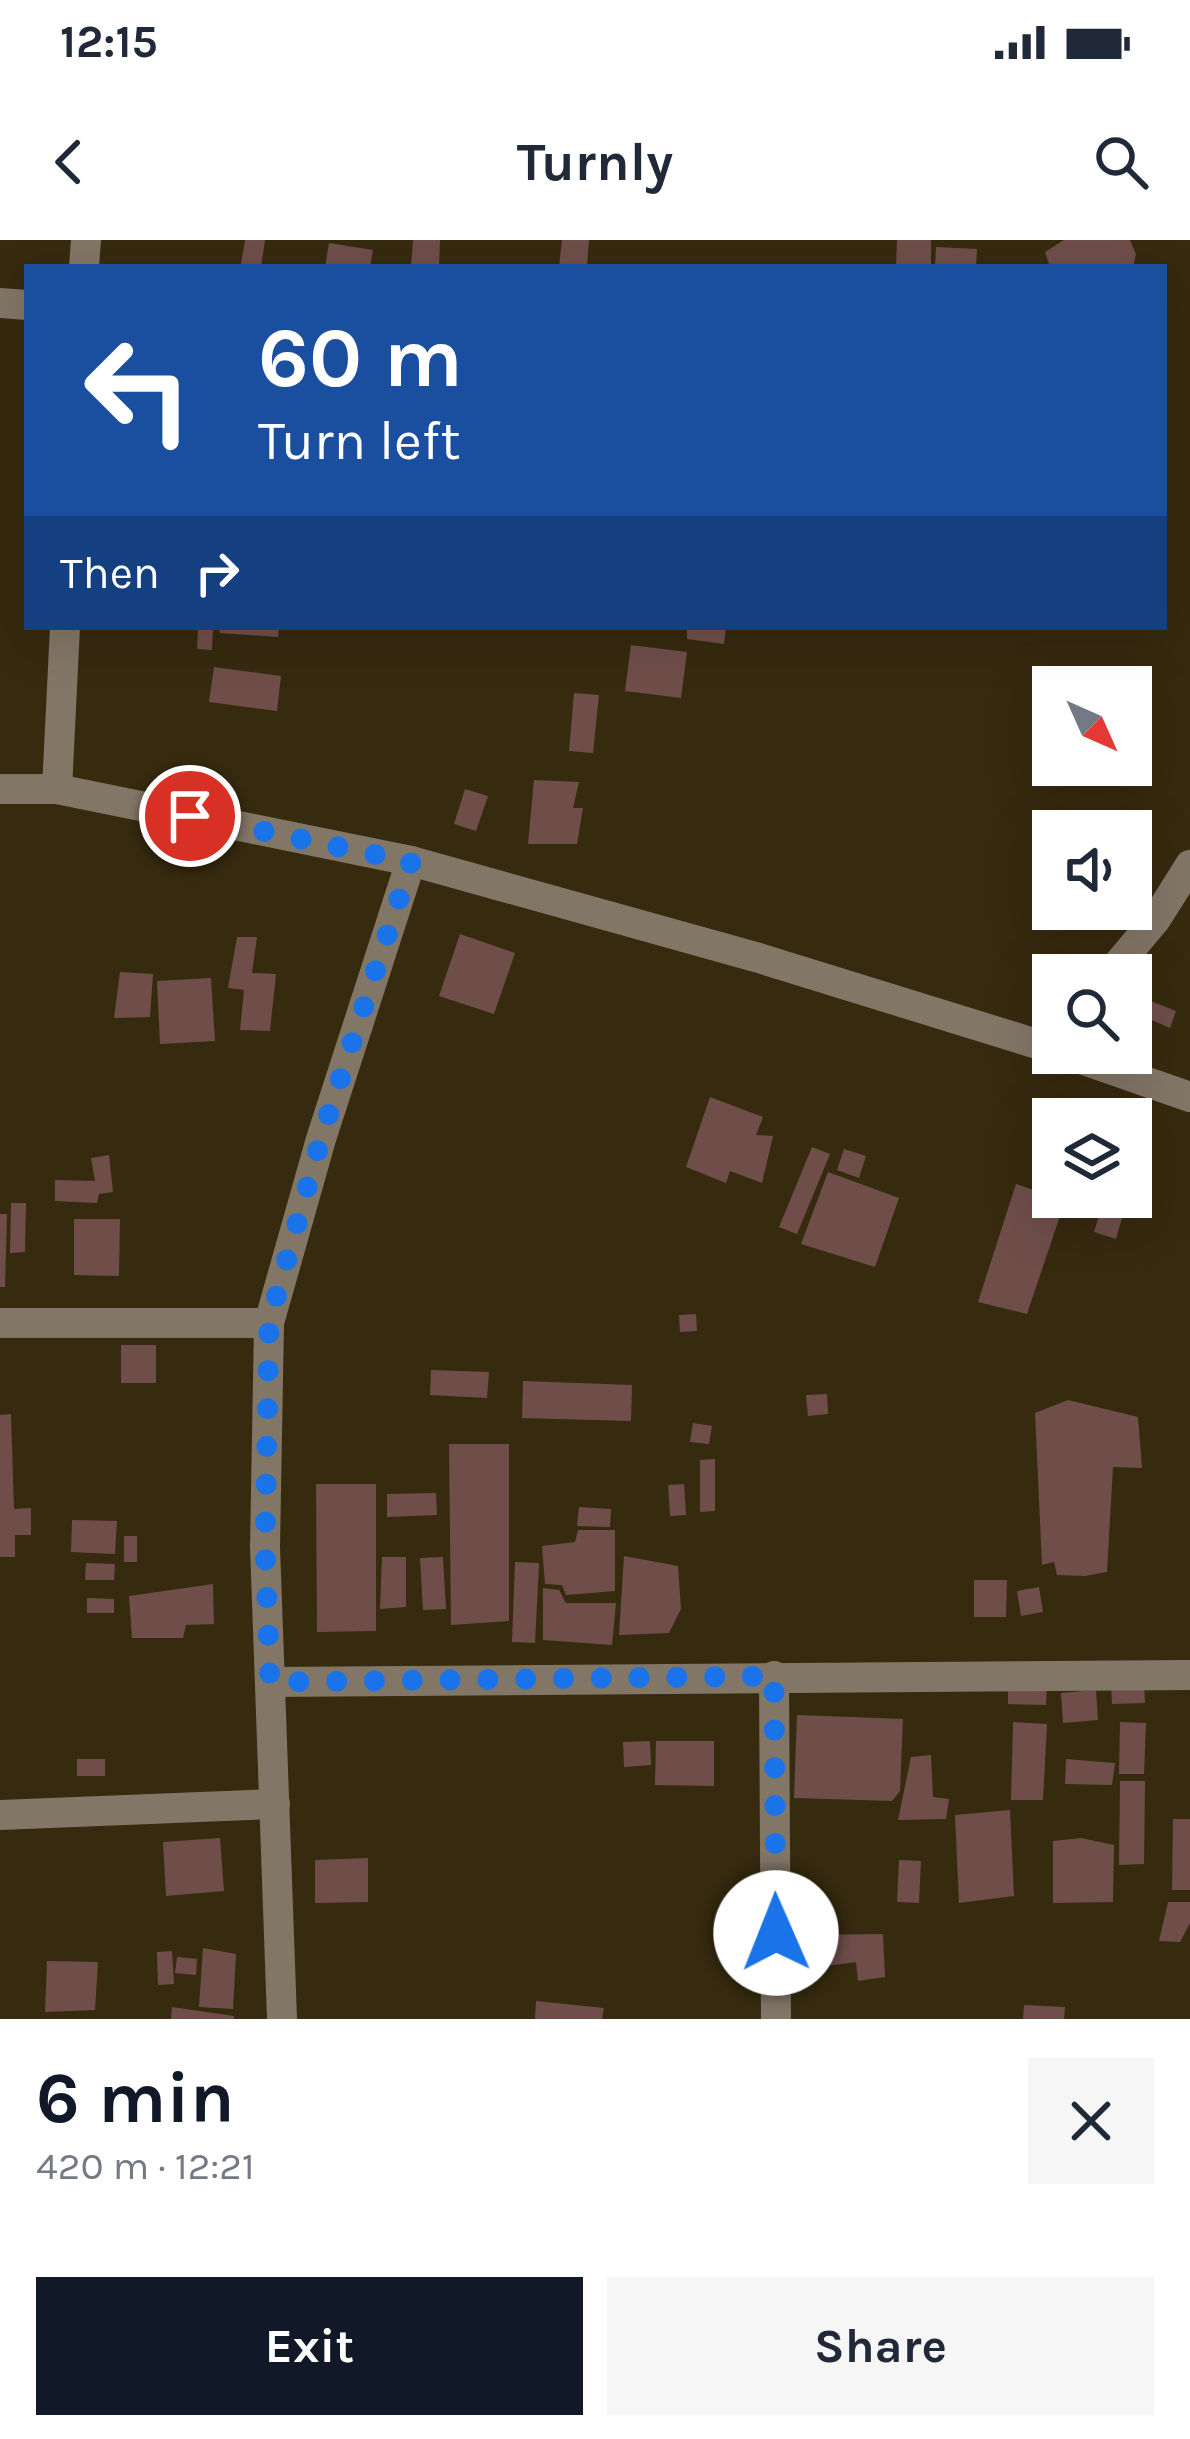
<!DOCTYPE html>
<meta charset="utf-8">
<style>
:root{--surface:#fff;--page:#f6f6f7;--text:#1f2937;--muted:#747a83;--accent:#111827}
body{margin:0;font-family:Karla,sans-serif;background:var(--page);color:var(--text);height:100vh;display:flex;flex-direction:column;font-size:45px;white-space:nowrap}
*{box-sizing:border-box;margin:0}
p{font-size:39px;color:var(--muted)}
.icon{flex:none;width:66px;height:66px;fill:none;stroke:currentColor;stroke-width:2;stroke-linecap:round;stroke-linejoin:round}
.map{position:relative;height:1779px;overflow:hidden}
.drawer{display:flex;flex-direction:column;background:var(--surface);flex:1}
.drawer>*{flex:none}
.banner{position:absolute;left:24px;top:24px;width:1143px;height:366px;border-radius:0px;box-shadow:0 12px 48px #0002;background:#1a4fa0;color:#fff;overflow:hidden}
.needle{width:78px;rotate:135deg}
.fabs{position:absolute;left:1032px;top:426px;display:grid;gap:24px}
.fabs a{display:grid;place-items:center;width:120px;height:120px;border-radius:0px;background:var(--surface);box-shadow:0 12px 48px #0002;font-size:60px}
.pin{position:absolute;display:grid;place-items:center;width:102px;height:102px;color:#fff;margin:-51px;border:6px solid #fff;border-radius:50%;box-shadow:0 3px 12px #0007}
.me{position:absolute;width:132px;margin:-66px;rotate:359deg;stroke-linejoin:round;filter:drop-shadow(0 0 9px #0008)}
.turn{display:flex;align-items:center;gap:42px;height:252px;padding:0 36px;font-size:54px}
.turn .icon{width:156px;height:156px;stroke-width:2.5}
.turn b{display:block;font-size:84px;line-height:102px}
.then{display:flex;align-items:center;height:114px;padding:0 36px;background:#0003;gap:24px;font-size:45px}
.round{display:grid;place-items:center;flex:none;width:126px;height:126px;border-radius:0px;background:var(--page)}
.head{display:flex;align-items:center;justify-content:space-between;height:204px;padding:0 36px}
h1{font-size:72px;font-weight:700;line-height:90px;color:var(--accent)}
.button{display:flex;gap:24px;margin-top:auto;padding:24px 36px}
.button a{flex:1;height:138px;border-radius:0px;background:var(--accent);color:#fff;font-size:48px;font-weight:700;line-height:138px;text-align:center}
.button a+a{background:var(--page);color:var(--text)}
.status{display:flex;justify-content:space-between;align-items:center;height:84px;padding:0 60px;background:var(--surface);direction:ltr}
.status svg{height:33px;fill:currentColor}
header{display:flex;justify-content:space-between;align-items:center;height:156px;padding:0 36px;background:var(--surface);font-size:54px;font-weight:700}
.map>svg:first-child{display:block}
.building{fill:#6f4e4a}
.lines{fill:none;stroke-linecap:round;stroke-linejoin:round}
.minor{stroke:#827667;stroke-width:30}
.route{stroke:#1a73e8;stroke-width:21;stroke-dasharray:0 37.8}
</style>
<div class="status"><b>12:15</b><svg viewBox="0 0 49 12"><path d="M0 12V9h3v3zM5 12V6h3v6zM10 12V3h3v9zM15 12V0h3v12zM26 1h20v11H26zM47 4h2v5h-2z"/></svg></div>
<header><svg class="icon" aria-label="back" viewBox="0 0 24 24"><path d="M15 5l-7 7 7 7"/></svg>Turnly<svg class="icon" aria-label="search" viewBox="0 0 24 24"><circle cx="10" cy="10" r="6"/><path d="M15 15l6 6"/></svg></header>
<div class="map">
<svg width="1190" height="1779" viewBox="0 0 1190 1779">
<rect width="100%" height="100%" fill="#362a0f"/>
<g class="building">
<path d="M 245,0 L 265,0 L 261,27 L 241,24 Z"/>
<path d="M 413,0 L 440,0 L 439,27 L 411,27 Z"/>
<path d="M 562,0 L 589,0 L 587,27 L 559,27 Z"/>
<path d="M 897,0 L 931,0 L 931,27 L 896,27 Z"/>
<path d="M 1064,0 L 1130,0 L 1136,14 L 1133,27 L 1050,27 L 1045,12 Z"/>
<path d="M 329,3 L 373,10 L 370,27 L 325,27 Z"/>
<path d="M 936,7 L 977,9 L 976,27 L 935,27 Z"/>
<path d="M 198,387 L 213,387 L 212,410 L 197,409 Z"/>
<path d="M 219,387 L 279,387 L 278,397 L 220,393 Z"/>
<path d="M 687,387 L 726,387 L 724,404 L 687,399 Z"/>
<path d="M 631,405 L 687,412 L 681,458 L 625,451 Z"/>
<path d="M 214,427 L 281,436 L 277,471 L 209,462 Z"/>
<path d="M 574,453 L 599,455 L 593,513 L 569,511 Z"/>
<path d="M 534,540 L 579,542 L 573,568 L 583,568 L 577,604 L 528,604 Z"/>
<path d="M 465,549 L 488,556 L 476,591 L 454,584 Z"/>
<path d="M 460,694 L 515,713 L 494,774 L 439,756 Z"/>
<path d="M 237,697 L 257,697 L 252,733 L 276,734 L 270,791 L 240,790 L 244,750 L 228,748 Z"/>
<path d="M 120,732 L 153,734 L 150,777 L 114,778 Z"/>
<path d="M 211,738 L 215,801 L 160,804 L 157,741 Z"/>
<path d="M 1138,756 L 1176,771 L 1170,788 L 1147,778 L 1140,791 L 1131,786 Z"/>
<path d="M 710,857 L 763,877 L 756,895 L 773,896 L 762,943 L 730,931 L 726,943 L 686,927 Z"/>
<path d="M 1131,888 L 1148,893 L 1132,944 L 1131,944 Z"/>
<path d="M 812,907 L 830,914 L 797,994 L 779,987 Z"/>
<path d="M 844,909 L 866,916 L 859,938 L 837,930 Z"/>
<path d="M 109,915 L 113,952 L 99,954 L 97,963 L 55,961 L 55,940 L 95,941 L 91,918 Z"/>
<path d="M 828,932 L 899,958 L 875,1027 L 801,1004 Z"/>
<path d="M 1016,944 L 1065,961 L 1027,1074 L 978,1062 Z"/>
<path d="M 1105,957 L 1128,957 L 1116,999 L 1094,992 Z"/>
<path d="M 11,963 L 26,963 L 25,1012 L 10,1013 Z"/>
<path d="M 0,974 L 7,974 L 5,1047 L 0,1047 Z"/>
<path d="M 74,979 L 120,979 L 119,1036 L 74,1035 Z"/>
<path d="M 696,1074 L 697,1091 L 680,1092 L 679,1075 Z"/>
<rect x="121" y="1105" width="35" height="38"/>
<path d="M 431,1130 L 489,1132 L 487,1158 L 430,1155 Z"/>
<path d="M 523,1141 L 632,1145 L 631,1181 L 522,1178 Z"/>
<path d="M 827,1154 L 828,1174 L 808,1176 L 806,1155 Z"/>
<path d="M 1068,1160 L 1138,1177 L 1142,1228 L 1113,1227 L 1107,1332 L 1085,1336 L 1057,1335 L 1054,1322 L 1042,1325 L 1035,1173 Z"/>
<path d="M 11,1174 L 14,1269 L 31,1268 L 31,1295 L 15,1295 L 15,1317 L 0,1317 L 0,1175 Z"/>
<path d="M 693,1183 L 712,1186 L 709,1204 L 690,1202 Z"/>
<path d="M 449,1204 L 509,1204 L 509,1381 L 451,1385 Z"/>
<path d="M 715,1219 L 715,1271 L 700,1272 L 700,1220 Z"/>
<path d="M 316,1244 L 376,1244 L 376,1391 L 317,1392 Z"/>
<path d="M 684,1244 L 686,1275 L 670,1276 L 668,1245 Z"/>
<path d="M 436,1253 L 437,1275 L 387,1277 L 387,1254 Z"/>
<path d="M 579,1267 L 611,1269 L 610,1287 L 577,1286 Z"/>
<path d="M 72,1280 L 117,1281 L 115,1314 L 71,1312 Z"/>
<path d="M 578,1290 L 615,1290 L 615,1351 L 566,1355 L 562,1345 L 545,1344 L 542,1306 L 575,1302 Z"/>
<rect x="124" y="1296" width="13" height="26"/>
<path d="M 624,1316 L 678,1326 L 681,1369 L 669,1393 L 619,1395 Z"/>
<path d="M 382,1317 L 406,1317 L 406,1367 L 380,1369 Z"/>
<path d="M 443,1317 L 446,1369 L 423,1370 L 420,1318 Z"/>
<path d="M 515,1322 L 539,1323 L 535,1403 L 512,1402 Z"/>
<path d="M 86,1323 L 115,1324 L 114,1340 L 85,1340 Z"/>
<path d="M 974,1340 L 1007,1340 L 1006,1377 L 974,1377 Z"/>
<path d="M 213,1344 L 214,1384 L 186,1385 L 183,1398 L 132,1398 L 129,1356 Z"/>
<path d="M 1039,1347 L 1043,1372 L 1021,1376 L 1017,1351 Z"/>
<path d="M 543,1348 L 559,1350 L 566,1363 L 616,1363 L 612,1405 L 543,1400 Z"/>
<path d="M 87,1358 L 114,1359 L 114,1373 L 87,1373 Z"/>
<path d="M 1144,1442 L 1145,1463 L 1112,1464 L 1111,1443 Z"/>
<path d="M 1008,1444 L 1047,1444 L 1046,1465 L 1008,1464 Z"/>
<path d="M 1096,1450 L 1098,1480 L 1063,1483 L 1061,1453 Z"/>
<path d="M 797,1475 L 903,1479 L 900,1551 L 892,1561 L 794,1558 Z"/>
<path d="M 1013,1482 L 1047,1484 L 1043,1560 L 1011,1560 Z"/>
<path d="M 1120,1482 L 1146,1483 L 1144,1534 L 1119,1534 Z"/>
<path d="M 650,1501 L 651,1525 L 624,1527 L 623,1502 Z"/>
<path d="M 656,1501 L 714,1501 L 714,1546 L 655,1545 Z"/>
<path d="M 931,1515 L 933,1557 L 949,1559 L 946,1579 L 898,1580 L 911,1517 Z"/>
<rect x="77" y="1519" width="28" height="17"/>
<path d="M 1066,1519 L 1115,1523 L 1112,1545 L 1065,1544 Z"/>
<path d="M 1120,1541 L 1145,1541 L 1144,1624 L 1119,1625 Z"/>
<path d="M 1010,1570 L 1014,1656 L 959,1663 L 955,1575 Z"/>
<path d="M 1173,1579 L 1190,1579 L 1190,1650 L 1172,1650 Z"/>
<path d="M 220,1598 L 224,1651 L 166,1656 L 163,1602 Z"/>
<path d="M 1081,1598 L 1114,1605 L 1113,1662 L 1053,1663 L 1053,1601 Z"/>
<path d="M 368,1618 L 368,1662 L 315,1663 L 315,1620 Z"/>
<path d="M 899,1620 L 921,1621 L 919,1663 L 897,1662 Z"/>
<path d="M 1168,1662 L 1190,1662 L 1190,1683 L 1180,1702 L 1159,1701 Z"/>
<path d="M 883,1694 L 885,1737 L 858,1741 L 856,1722 L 804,1729 L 806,1695 Z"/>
<path d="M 203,1708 L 236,1714 L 233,1769 L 199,1767 Z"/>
<path d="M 172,1711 L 174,1744 L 158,1745 L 157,1712 Z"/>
<path d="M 177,1717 L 197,1719 L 196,1735 L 175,1733 Z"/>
<path d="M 47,1721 L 98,1722 L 95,1770 L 45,1772 Z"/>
<path d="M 536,1761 L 604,1768 L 602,1779 L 535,1779 Z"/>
<path d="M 1024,1765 L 1065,1767 L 1064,1779 L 1023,1779 Z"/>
<path d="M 172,1767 L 234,1776 L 234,1779 L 171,1779 Z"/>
</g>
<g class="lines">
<g class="minor">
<path d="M 84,27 L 86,0"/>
<path d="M 0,63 L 27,65"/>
<path d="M 0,549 L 57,549 L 411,621 L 759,718 L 1053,809"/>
<path d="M 57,549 L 65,387"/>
<path d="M 1109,735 L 1156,679 L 1190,625"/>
<path d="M 1064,813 L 1190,857"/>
<path d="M 0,1083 L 269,1083"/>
<path d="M 774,1436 L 776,1779"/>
<path d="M 270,1442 L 1190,1435"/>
<path d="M 0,1575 L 275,1564"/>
<path d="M 282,1779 L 265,1307 L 269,1083 L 321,899 L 411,621"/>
</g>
</g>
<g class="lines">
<path class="route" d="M 190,576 L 411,622 L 321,898 L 269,1083 L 265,1307 L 270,1442 L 774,1436 L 776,1693"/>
</g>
</svg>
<div class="fabs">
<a><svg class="needle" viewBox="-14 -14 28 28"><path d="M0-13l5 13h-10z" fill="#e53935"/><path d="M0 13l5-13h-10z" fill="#747a83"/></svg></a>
<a><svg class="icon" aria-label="sound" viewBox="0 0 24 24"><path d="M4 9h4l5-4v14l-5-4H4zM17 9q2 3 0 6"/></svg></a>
<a><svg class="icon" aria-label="search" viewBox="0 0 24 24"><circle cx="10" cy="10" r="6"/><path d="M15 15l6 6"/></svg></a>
<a><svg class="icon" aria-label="layers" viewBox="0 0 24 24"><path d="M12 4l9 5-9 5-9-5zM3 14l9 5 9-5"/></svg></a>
</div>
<div class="pin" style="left:190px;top:576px;background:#d93025"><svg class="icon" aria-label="arrive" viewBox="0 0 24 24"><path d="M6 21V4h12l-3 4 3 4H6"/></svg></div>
<svg class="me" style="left:776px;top:1693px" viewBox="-20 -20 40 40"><circle r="19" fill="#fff"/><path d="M0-13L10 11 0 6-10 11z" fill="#1a73e8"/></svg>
<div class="banner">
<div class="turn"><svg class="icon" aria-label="left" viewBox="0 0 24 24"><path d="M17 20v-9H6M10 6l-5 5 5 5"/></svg><div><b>60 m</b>Turn left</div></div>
<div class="then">Then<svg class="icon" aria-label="right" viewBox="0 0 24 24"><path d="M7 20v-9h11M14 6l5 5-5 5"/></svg></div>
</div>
</div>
<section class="drawer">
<div class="head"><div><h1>6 min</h1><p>420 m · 12:21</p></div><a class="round"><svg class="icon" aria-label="close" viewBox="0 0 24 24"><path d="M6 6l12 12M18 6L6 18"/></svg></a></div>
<div class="button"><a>Exit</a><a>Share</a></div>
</section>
